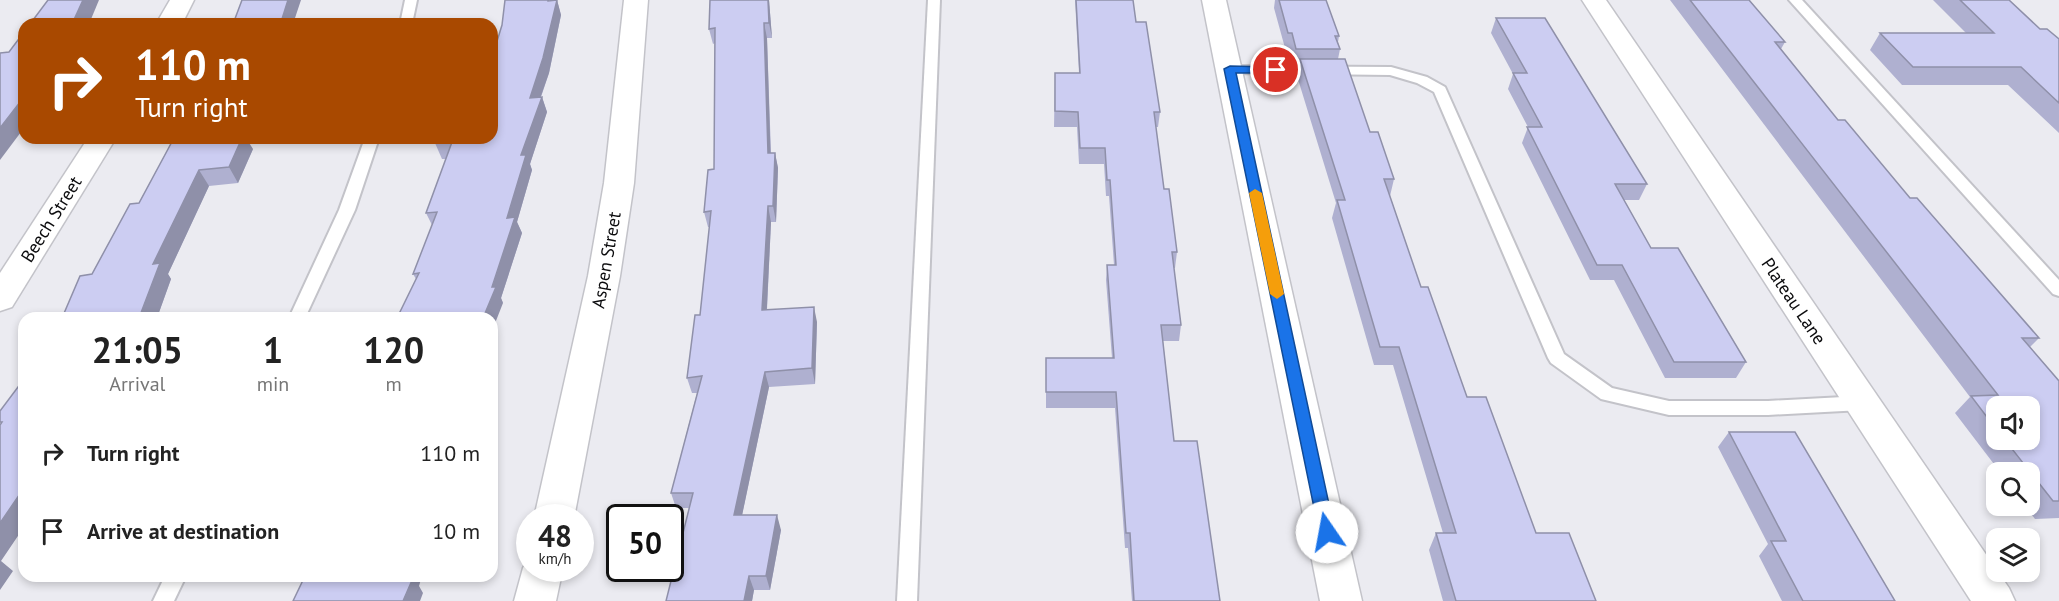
<!DOCTYPE html>
<style>
:root{--surface:#fff;--page:#f6f6f6;--text:#222;--muted:#767676}
body{margin:0;font-family:"PT Sans",sans-serif;background:var(--page);color:var(--text);height:100vh;display:flex;flex-direction:column;font-size:22px;white-space:nowrap}
*{box-sizing:border-box;margin:0}
p{font-size:20px;color:var(--muted)}
.icon{flex:none;width:33px;height:33px;fill:none;stroke:currentColor;stroke-width:2;stroke-linecap:round;stroke-linejoin:round}
.map{position:relative;flex:1;overflow:hidden}
.sheet{position:absolute;left:18px;top:312px;width:480px;height:270px;display:flex;flex-direction:column;background:var(--surface);border-radius:18px;box-shadow:0 3px 9px #0003}
.sheet>*{flex:none}
.guide{position:absolute;left:18px;top:18px;width:480px;height:126px;border-radius:18px;box-shadow:0 3px 9px #0003;background:#a94900;color:#fff;overflow:hidden}
.controls{position:absolute;left:1986px;top:396px;display:grid;gap:12px}
.controls a{display:grid;place-items:center;width:54px;height:54px;border-radius:12px;background:var(--surface);box-shadow:0 3px 9px #0003;font-size:30px}
.speed{position:absolute;left:516px;top:504px;display:flex;gap:12px;font-size:30px;font-weight:700;text-align:center}
.speed>*{display:grid;place-content:center;width:78px;height:78px;border-radius:50%;background:var(--surface);box-shadow:0 3px 9px #0003;line-height:1}
.speed small{font-size:15px;font-weight:400}
.speed .limit{border:3px solid #111;border-radius:9px;background:#fff;color:#111}
.pin{position:absolute;display:grid;place-items:center;width:51px;height:51px;color:#fff;margin:-26px;border:3px solid #fff;border-radius:50%;box-shadow:0 2px 6px #0007}
.me{position:absolute;width:66px;margin:-33px;rotate:348deg;stroke-linejoin:round;filter:drop-shadow(0 0 4px #0008)}
.turn{display:flex;align-items:center;gap:21px;height:126px;padding:0 18px;font-size:27px}
.turn .icon{width:78px;height:78px;stroke-width:2.5}
.turn b{display:block;font-size:42px;line-height:51px}
.eta{display:flex;justify-content:space-evenly;align-items:center;height:102px;text-align:center}
.eta b{font-size:36px;font-weight:700;line-height:42px}
ul{padding:0;list-style:none}
li{display:flex;align-items:center;gap:18px;height:78px;padding:0 18px}
li div{flex:1}
li b{display:block;font-size:22px}
li em{font-style:normal}
.map>svg:first-child{display:block}
.lines{fill:none;stroke-linecap:round;stroke-linejoin:round}
.lane-casing{stroke:#c3c3c9;stroke-width:4}
.street-casing{stroke:#c3c3c9;stroke-width:3}
.secondary-casing{stroke:#c3c3c9;stroke-width:3}
.lane{fill:#fff;fill-rule:evenodd}
.street{fill:#fff;fill-rule:evenodd}
.secondary{fill:#fff;fill-rule:evenodd}
.wall{fill:#afb0d0;fill-rule:evenodd}
.shaded-wall{fill:#8f90a9}
.building{fill:#cccdf2;stroke:#8f90a9;stroke-width:1.5}
.route{fill:#1a73e8;stroke:#114b97;stroke-width:1.5}
.slow{fill:#f59e0b}
.labels{text-anchor:middle;dominant-baseline:central;stroke-width:4.5;stroke-linejoin:round;paint-order:stroke}
.street-label{font-size:18px;fill:#0b0b0d;stroke:#fff}
</style>
<div class="map">
<svg width="2059" height="601" viewBox="0 0 2059 601">
<rect width="100%" height="100%" fill="#ebebf1"/>
<g class="lines">
<g class="lane-casing">
<g id="lane">
<path d="M 405,0 L 417,0 L 412,24 L 400,24 Z"/>
<path d="M 928,0 L 940,0 L 917,601 L 897,601 Z"/>
<path d="M 1789,0 L 1802,0 L 2059,280 L 2059,296 L 2053,294 Z"/>
<path d="M 1229,66 L 1391,67 L 1427,77 L 1445,87 L 1564,354 L 1612,388 L 1669,401 L 1768,401 L 1862,396 L 1868,398 L 1871,403 L 1868,408 L 1862,410 L 1768,415 L 1669,415 L 1601,399 L 1551,363 L 1548,358 L 1434,92 L 1417,83 L 1390,75 L 1224,73 L 1222,70 L 1224,67 Z"/>
<path d="M 365,138 L 379,138 L 355,210 L 305,318 L 289,318 L 339,210 Z"/>
<path d="M 165,576 L 186,576 L 174,601 L 153,601 Z"/>
</g>
</g>
<g class="street-casing">
<g id="street">
<path d="M 170,0 L 194,0 L 182,24 L 156,24 Z"/>
<path d="M 624,0 L 648,0 L 634,183 L 620,276 L 574,518 L 534,518 L 588,276 L 604,183 Z"/>
<path d="M 1582,0 L 1606,0 L 2009,588 L 2015,601 L 1971,601 Z"/>
<path d="M 88,138 L 116,138 L 12,307 L 0,311 L 0,273 Z"/>
<path d="M 530,555 L 530,568 L 563,568 L 556,601 L 514,601 L 523,568 Z"/>
</g>
</g>
<g class="secondary-casing">
<path id="secondary" d="M 1202,0 L 1226,0 L 1362,601 L 1320,601 Z"/>
</g>
<use href="#lane" class="lane"/>
<use href="#street" class="street"/>
<use href="#secondary" class="secondary"/>
</g>
<g class="wall">
<path d="M 557,0 L 561,15 L 549,73 L 541,97 L 542,97 L 547,112 L 530,164 L 532,170 L 517,222 L 522,233 L 501,298 L 503,303 L 416,279 L 413,274 L 432,225 L 426,213 L 446,159 L 442,159 L 435,143 L 494,51 Z"/>
<path d="M 710,0 L 769,0 L 772,38 L 767,38 L 771,153 L 775,153 L 778,168 L 776,222 L 771,222 L 767,310 L 817,322 L 815,384 L 769,387 L 742,515 L 781,530 L 770,590 L 754,590 L 752,601 L 666,601 L 689,508 L 676,508 L 671,493 L 697,393 L 692,393 L 687,378 L 700,315 L 710,227 L 708,227 L 704,212 L 714,169 L 715,43 L 713,44 L 709,29 Z"/>
<path d="M 1075,0 L 1133,0 L 1136,22 L 1160,112 L 1158,127 L 1156,127 L 1164,189 L 1177,252 L 1175,268 L 1174,268 L 1181,325 L 1179,341 L 1163,341 L 1174,441 L 1220,601 L 1132,601 L 1128,548 L 1125,548 L 1115,408 L 1046,408 L 1046,358 L 1112,358 L 1106,280 L 1107,265 L 1114,265 L 1109,196 L 1106,196 L 1104,164 L 1079,164 L 1077,127 L 1054,127 L 1055,73 L 1079,73 Z"/>
<path d="M 1275,0 L 1326,0 L 1339,36 L 1338,42 L 1340,49 L 1338,59 L 1370,132 L 1394,179 L 1390,196 L 1421,287 L 1467,397 L 1536,533 L 1596,601 L 1443,601 L 1429,550 L 1436,533 L 1443,533 L 1393,365 L 1374,365 L 1332,218 L 1336,203 L 1297,76 L 1299,64 L 1294,64 L 1289,48 L 1285,48 L 1274,8 Z"/>
<path d="M 1670,0 L 1749,0 L 1785,42 L 1781,49 L 1838,120 L 2039,338 L 2030,347 L 2059,381 L 2059,518 L 2035,519 L 2025,506 L 2030,506 L 2030,472 L 2000,472 L 1955,413 L 1970,397 ZM 1996,406 L 2030,440 L 1996,440 Z"/>
<path d="M 1933,0 L 2009,0 L 2040,29 L 2059,39 L 2059,133 L 2008,85 L 1902,85 L 1870,50 L 1880,33 L 1966,33 Z"/>
<path d="M 1496,18 L 1647,184 L 1639,200 L 1624,200 L 1651,248 L 1746,362 L 1736,378 L 1665,378 L 1614,280 L 1590,280 L 1522,143 L 1528,127 L 1508,89 L 1513,74 L 1491,33 Z"/>
<path d="M 174,138 L 253,149 L 238,183 L 209,186 L 168,274 L 171,279 L 157,318 L 62,318 L 92,274 L 139,203 Z"/>
<path d="M 1729,432 L 1895,601 L 1782,601 L 1759,556 L 1768,544 L 1718,447 Z"/>
</g>
<g class="shaded-wall">
<path d="M 83,0 L 99,0 L 89,24 L 72,24 Z"/>
<path d="M 288,0 L 301,0 L 293,24 L 271,24 L 272,20 Z"/>
<path d="M 557,0 L 561,15 L 549,73 L 535,113 L 530,98 Z"/>
<path d="M 768,0 L 769,0 L 772,38 L 769,23 Z"/>
<path d="M 764,23 L 767,38 L 771,168 L 768,153 Z"/>
<path d="M 24,97 L 24,128 L 0,160 L 0,128 Z"/>
<path d="M 542,97 L 547,112 L 530,164 L 532,170 L 517,222 L 522,233 L 501,298 L 503,303 L 492,331 L 492,318 L 483,318 L 492,287 L 521,155 Z"/>
<path d="M 242,138 L 246,138 L 253,149 L 238,183 L 229,167 Z"/>
<path d="M 775,153 L 778,168 L 776,222 L 773,206 Z"/>
<path d="M 199,170 L 209,186 L 168,274 L 171,279 L 157,318 L 139,318 L 153,264 Z"/>
<path d="M 768,206 L 771,222 L 766,326 L 762,310 Z"/>
<path d="M 814,307 L 817,322 L 815,384 L 812,368 Z"/>
<path d="M 765,372 L 769,387 L 739,530 L 734,515 Z"/>
<path d="M 24,488 L 24,527 L 1,561 L 13,571 L 0,590 L 0,523 Z"/>
<path d="M 777,515 L 781,530 L 770,590 L 766,576 Z"/>
<path d="M 406,576 L 422,576 L 419,586 L 423,593 L 420,601 L 403,601 Z"/>
<path d="M 749,576 L 754,590 L 752,601 L 744,601 Z"/>
</g>
<g class="building">
<path d="M 48,0 L 83,0 L 72,24 L 30,24 Z"/>
<path d="M 242,0 L 288,0 L 282,19 L 272,20 L 271,24 L 233,24 Z"/>
<path d="M 505,0 L 548,0 L 548,1 L 557,0 L 543,58 L 530,98 L 542,97 L 521,155 L 526,155 L 507,218 L 515,217 L 492,287 L 496,287 L 483,318 L 397,318 L 419,273 L 413,274 L 437,212 L 426,213 L 452,142 L 435,143 L 437,138 L 492,138 L 492,51 L 494,51 L 502,25 Z"/>
<path d="M 710,0 L 768,0 L 769,23 L 764,23 L 768,153 L 775,153 L 773,206 L 768,206 L 762,310 L 814,307 L 812,368 L 765,372 L 734,515 L 777,515 L 766,576 L 749,576 L 744,601 L 666,601 L 693,493 L 671,493 L 702,376 L 687,378 L 695,315 L 700,315 L 711,211 L 704,212 L 708,170 L 714,169 L 715,28 L 709,29 Z"/>
<path d="M 1076,0 L 1133,0 L 1136,22 L 1146,22 L 1160,112 L 1154,112 L 1164,189 L 1169,189 L 1177,252 L 1172,252 L 1181,325 L 1161,325 L 1174,441 L 1197,441 L 1220,601 L 1134,601 L 1130,533 L 1126,533 L 1116,392 L 1046,392 L 1046,358 L 1114,358 L 1107,265 L 1116,265 L 1110,180 L 1107,180 L 1105,148 L 1080,148 L 1078,112 L 1055,111 L 1055,73 L 1080,73 Z"/>
<path d="M 1279,0 L 1326,0 L 1339,36 L 1335,36 L 1340,49 L 1296,49 L 1292,33 L 1288,33 Z"/>
<path d="M 1690,0 L 1749,0 L 1785,42 L 1775,42 L 1838,120 L 1845,120 L 1910,198 L 1917,198 L 2039,338 L 2022,338 L 2059,381 L 2059,501 L 2053,501 L 2005,440 L 2030,440 L 2030,406 L 1996,406 L 1996,429 L 1971,396 L 1998,395 Z"/>
<path d="M 1960,0 L 2009,0 L 2040,29 L 2047,29 L 2059,39 L 2059,103 L 2021,67 L 1913,67 L 1880,33 L 1994,33 Z"/>
<path d="M 1496,18 L 1545,18 L 1647,184 L 1615,184 L 1651,248 L 1678,248 L 1746,362 L 1674,362 L 1622,265 L 1597,265 L 1527,127 L 1542,127 L 1513,73 L 1527,73 Z"/>
<path d="M 24,32 L 24,97 L 0,128 L 0,53 L 9,52 Z"/>
<path d="M 1300,59 L 1345,59 L 1370,132 L 1378,132 L 1394,179 L 1384,179 L 1421,287 L 1428,287 L 1467,397 L 1486,397 L 1536,533 L 1569,533 L 1596,601 L 1456,601 L 1436,533 L 1456,533 L 1399,347 L 1380,347 L 1337,200 L 1345,200 Z"/>
<path d="M 174,138 L 242,138 L 229,167 L 199,170 L 153,264 L 160,263 L 139,318 L 62,318 L 80,276 L 92,274 L 130,204 L 139,203 Z"/>
<path d="M 24,379 L 24,488 L 0,523 L 0,425 L 2,422 L 0,422 L 0,411 Z"/>
<path d="M 1729,432 L 1795,432 L 1895,601 L 1803,601 L 1771,541 L 1786,541 Z"/>
<path d="M 305,576 L 406,576 L 406,578 L 413,578 L 403,601 L 293,601 Z"/>
</g>
<path class="route" d="M 1230,66 L 1276,67 L 1281,70 L 1276,73 L 1236,73 L 1335,532 L 1333,537 L 1327,539 L 1321,537 L 1319,532 L 1224,69 Z"/>
<path class="slow" d="M 1255,189 L 1262,193 L 1284,294 L 1277,299 L 1270,294 L 1249,193 Z"/>
<g class="labels">
<g class="street-label">
<text transform="translate(51 219) rotate(-58)">Beech Street</text>
<text transform="translate(606 260) rotate(-80)">Aspen Street</text>
<text transform="translate(1794 301) rotate(56)">Plateau Lane</text>
</g>
</g>
</svg>
<div class="controls">
<a><svg class="icon" aria-label="sound" viewBox="0 0 24 24"><path d="M4 9h4l5-4v14l-5-4H4zM17 9q2 3 0 6"/></svg></a>
<a><svg class="icon" aria-label="search" viewBox="0 0 24 24"><circle cx="10" cy="10" r="6"/><path d="M15 15l6 6"/></svg></a>
<a><svg class="icon" aria-label="layers" viewBox="0 0 24 24"><path d="M12 4l9 5-9 5-9-5zM3 14l9 5 9-5"/></svg></a>
</div>
<div class="speed"><div>48<small>km/h</small></div><div class="limit">50</div></div>
<div class="pin" style="left:1276px;top:70px;background:#d93025"><svg class="icon" aria-label="arrive" viewBox="0 0 24 24"><path d="M6 21V4h12l-3 4 3 4H6"/></svg></div>
<svg class="me" style="left:1327px;top:532px" viewBox="-20 -20 40 40"><circle r="19" fill="#fff"/><path d="M0-13L10 11 0 6-10 11z" fill="#1a73e8"/></svg>
<div class="guide">
<div class="turn"><svg class="icon" aria-label="right" viewBox="0 0 24 24"><path d="M7 20v-9h11M14 6l5 5-5 5"/></svg><div><b>110 m</b>Turn right</div></div>
</div>
<section class="sheet">
<div class="eta">
<div><b>21:05</b><p>Arrival</p></div>
<div><b>1</b><p>min</p></div>
<div><b>120</b><p>m</p></div>
</div>
<ul>
<li><svg class="icon" aria-label="right" viewBox="0 0 24 24"><path d="M7 20v-9h11M14 6l5 5-5 5"/></svg><div><b>Turn right</b></div><em>110 m</em></li>
<li><svg class="icon" aria-label="arrive" viewBox="0 0 24 24"><path d="M6 21V4h12l-3 4 3 4H6"/></svg><div><b>Arrive at destination</b></div><em>10 m</em></li>
</ul>
</section>
</div>
